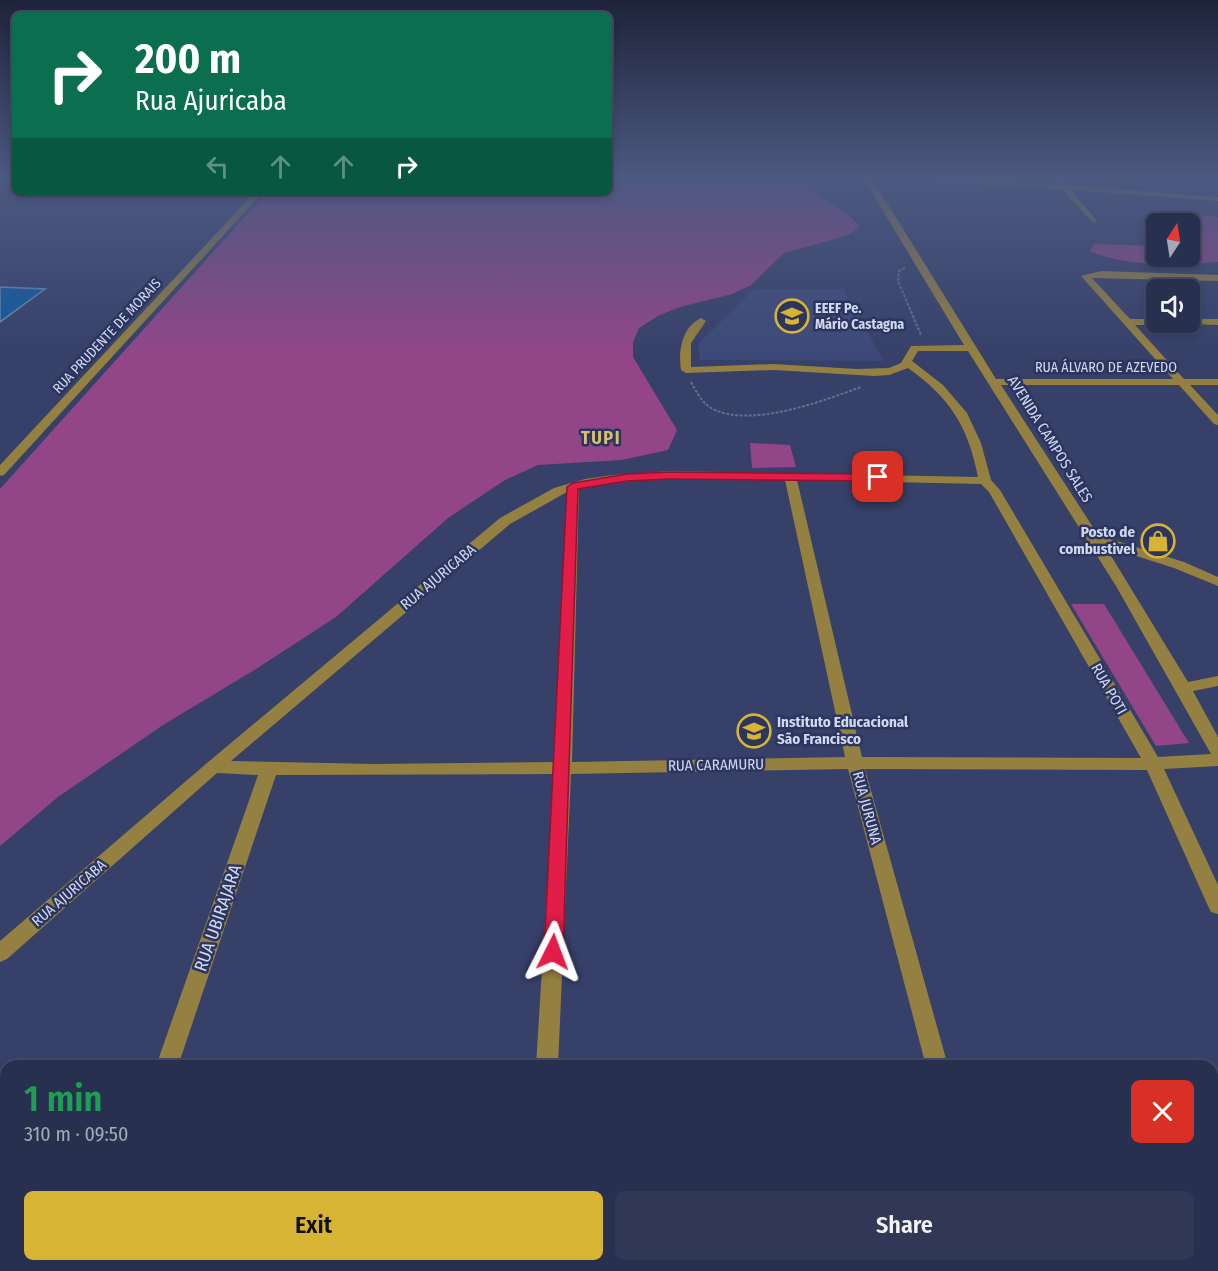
<!DOCTYPE html>
<meta charset="utf-8">
<style>
:root{--surface:#28304f;--page:#303856;--text:#f1f3f6;--muted:#a5a9b7;--line:#444b66;--accent:#d8b434}
body{margin:0;font-family:"Fira Sans Condensed",sans-serif;background:var(--page);color:var(--text);height:100vh;display:flex;flex-direction:column;font-size:22px;white-space:nowrap}
*{box-sizing:border-box;margin:0}
p{font-size:20px;color:var(--muted)}
.icon{flex:none;width:33px;height:33px;fill:none;stroke:currentColor;stroke-width:2;stroke-linecap:round;stroke-linejoin:round}
.map{position:relative;flex:1;overflow:hidden}
.drawer{position:absolute;left:0px;top:1060px;width:1218px;height:212px;display:flex;flex-direction:column;background:var(--surface);border-radius:18px 18px 0 0;box-shadow:0 3px 9px #0003,0 0 0 2px var(--line)}
.drawer>*{flex:none}
.hud{position:absolute;left:12px;top:12px;width:600px;height:183px;border-radius:9px;box-shadow:0 3px 9px #0003,0 0 0 2px var(--line);background:#0b6e4f;color:#fff;overflow:hidden}
.needle{width:39px;rotate:12deg}
.controls{position:absolute;left:1146px;top:213px;display:grid;gap:12px}
.controls a{display:grid;place-items:center;width:54px;height:54px;border-radius:9px;background:var(--surface);box-shadow:0 3px 9px #0003,0 0 0 2px var(--line);font-size:30px}
.pin{position:absolute;display:grid;place-items:center;width:51px;height:51px;color:#fff;margin:-26px;border-radius:12px;box-shadow:0 3px 9px #0006}
.me{position:absolute;width:66px;margin:-33px;rotate:3deg;stroke-linejoin:round;filter:drop-shadow(0 0 4px #0008)}
.turn{display:flex;align-items:center;gap:21px;height:126px;padding:0 24px;font-size:27px}
.turn .icon{width:78px;height:78px;stroke-width:2.5}
.turn b{display:block;font-size:42px;line-height:51px}
.lanes{display:flex;align-items:center;height:57px;padding:0 24px;background:#0003;justify-content:center;gap:30px;direction:ltr}
.lanes .off{opacity:.35}
.round{display:grid;place-items:center;flex:none;width:63px;height:63px;border-radius:9px;background:var(--page)}
.overview{display:flex;align-items:center;justify-content:space-between;height:102px;padding:0 24px}
h1{font-size:36px;font-weight:600;line-height:45px;color:#1e9e55}
.action{display:flex;gap:12px;margin-top:auto;padding:12px 24px}
.action a{flex:1;height:69px;border-radius:9px;background:var(--accent);color:#111;font-size:24px;font-weight:600;line-height:69px;text-align:center}
.action a+a{background:var(--page);color:var(--text)}
.map>svg:first-child{display:block}
.built{fill:#3d4978}
.green{fill:#924688}
.building{fill:#0c5aa2;stroke:#698cb4;stroke-width:1.5}
.lines{fill:none;stroke-linecap:round;stroke-linejoin:round}
.path{stroke:#656e92;stroke-width:2;stroke-dasharray:3 1.5;stroke-linecap:butt}
.minor{fill:#948040;fill-rule:evenodd}
.route{fill:#e11d48;stroke:#92132f;stroke-width:1.5}
.labels{text-anchor:middle;dominant-baseline:central;stroke-width:5;stroke-linejoin:round;paint-order:stroke}
.far-poi-label{font-size:14px;font-weight:bold;fill:#d1d8f2;stroke:#2c355e;text-anchor:start}
.far-street-label{font-size:14px;fill:#d1d8f2;stroke:#2c355e}
.street-label{font-size:15px;fill:#d1d8f2;stroke:#2c355e}
.poi-label{font-size:15px;font-weight:bold;fill:#d1d8f2;stroke:#2c355e;text-anchor:end}
.far-district-label{font-size:18px;font-weight:bold;letter-spacing:1.5px;fill:#d6be72;stroke:#2c355e}
.near-street-label{font-size:18px;fill:#d1d8f2;stroke:#2c355e}
</style>
<div class="map">
<svg width="1218" height="1271" viewBox="0 0 1218 1271">
<rect width="100%" height="100%" fill="#364069"/>
<path class="built" d="M 754,289 L 843,289 L 884,361 L 700,360 L 698,344 Z"/>
<g class="green">
<path d="M 609,178 L 797,178 C 817,196 841,207 860,226 L 849,235 L 784,253 L 751,285 L 732,294 L 680,307 L 658,316 L 639,328 L 633,342 L 633,357 L 677,430 L 668,450 L 622,460 L 538,465 L 505,480 L 448,518 L 336,617 L 256,669 L 163,725 L 58,797 L 0,846 L 0,489 L 267,192 L 609,192 Z"/>
<path d="M 1184,213 L 1218,217 L 1218,262 C 1177,264 1128,268 1090,251 L 1094,244 L 1156,246 L 1156,256 L 1190,256 L 1190,224 L 1170,223 L 1167,219 Z"/>
<path d="M 750,443 L 790,445 L 796,467 L 752,468 Z"/>
<path d="M 1071,604 L 1104,604 L 1189,743 L 1156,746 Z"/>
</g>
<path class="building" d="M 0,287 L 45,289 L 0,322 Z"/>
<g class="lines">
<g class="path">
<path d="M 905,268 L 899,271 L 898,281 L 921,335"/>
<path d="M 691,382 C 697,393 703,405 715,410 C 754,427 823,401 861,387"/>
</g>
<g class="minor">
<path d="M 863,178 L 871,178 L 882,195 L 996,379 L 1173,379 L 1081,276 L 1101,271 L 1218,275 L 1218,281 L 1092,278 L 1130,319 L 1156,319 L 1156,322 L 1160,322 L 1156,325 L 1135,325 L 1184,379 L 1218,379 L 1218,385 L 1190,385 L 1218,415 L 1218,425 L 1214,424 L 1179,385 L 1001,385 L 1098,535 L 1184,562 L 1218,577 L 1218,586 L 1174,568 L 1105,546 L 1188,682 L 1218,676 L 1218,686 L 1193,691 L 1218,737 L 1218,766 L 1164,769 L 1218,885 L 1218,914 L 1211,912 L 1208,906 L 1147,770 L 865,769 L 948,1066 L 926,1066 L 848,769 L 571,774 L 558,1066 L 536,1066 L 554,774 L 276,775 L 178,1066 L 156,1066 L 258,775 L 217,773 L 7,959 L 0,962 L 0,941 L 207,763 L 500,518 L 554,488 L 585,479 L 613,475 L 670,471 L 978,477 C 968,426 950,398 908,368 L 889,375 L 874,376 L 774,370 L 686,373 L 681,370 C 678,351 682,327 701,318 L 706,321 L 691,343 L 691,367 L 774,364 L 857,369 L 889,368 L 901,363 L 911,346 L 964,345 ZM 918,351 L 968,351 L 1116,586 L 1211,754 L 1158,757 L 1000,490 L 991,480 L 981,443 L 967,413 L 943,385 L 912,361 ZM 670,479 L 785,480 L 845,757 L 572,762 L 579,488 L 613,482 ZM 797,480 L 981,484 L 989,492 L 1141,758 L 862,757 ZM 567,492 L 555,762 L 374,764 L 231,761 L 510,524 Z"/>
<path d="M 892,178 L 1059,185 L 1056,182 L 1060,180 L 1067,185 L 1218,197 L 1218,201 L 1071,190 L 1097,221 L 1093,223 L 1062,189 L 896,180 Z"/>
<path d="M 255,192 L 263,192 L 4,475 L 0,476 L 0,465 Z"/>
<path d="M 1190,319 L 1218,319 L 1218,325 L 1187,324 Z"/>
<path d="M 85,1266 L 111,1266 L 109,1271 L 83,1271 Z"/>
<rect x="524" y="1266" width="26" height="5"/>
<path d="M 979,1266 L 1005,1266 L 1006,1271 L 980,1271 Z"/>
</g>
</g>
<linearGradient id="sky" x2="0" y2="1"><stop stop-color="#1e233a"/><stop offset="0.5" stop-color="#4c5981"/><stop offset="1" stop-color="#4c5981" stop-opacity="0"/></linearGradient>
<rect width="1218" height="356" fill="url(#sky)"/>
<path class="route" d="M 670,472 L 878,474 L 883,477 L 878,481 L 670,479 L 627,481 L 578,489 L 563,952 L 560,957 L 553,960 L 547,957 L 544,952 L 567,487 L 573,483 L 627,474 Z"/>
<defs>
<g id="school-ring" transform="scale(1.725)"><circle r="9.5" fill="#2c355e" stroke="#d8b434" stroke-width="1.5"/><path d="M0-5L7-2L0 1L-7-2ZM-4 1L0 2.5L4 1V4Q0 6-4 4Z" fill="#d8b434"/></g>
<g id="shop-ring" transform="scale(1.725)"><circle r="9.5" fill="#2c355e" stroke="#d8b434" stroke-width="1.5"/><path d="M-5-2.5h2.3a2.7 3.5 0 0 1 5.4 0H5L5.5 6h-11ZM-1.5-2.5h3a1.5 2.3 0 0 0-3 0Z" fill="#d8b434"/></g>
</defs>
<g fill-rule="evenodd">
<use href="#school-ring" x="792" y="316"/>
<use href="#shop-ring" x="1158" y="541"/>
<use href="#school-ring" x="754" y="731"/>
</g>
<g class="labels">
<g class="far-poi-label">
<text x="815" y="308">EEEF Pe.<tspan x="815" dy="16">Mário Castagna</tspan></text>
</g>
<g class="far-street-label">
<text transform="translate(107 336) rotate(-47)">RUA PRUDENTE DE MORAIS</text>
<text x="1106" y="367">RUA ÁLVARO DE AZEVEDO</text>
</g>
<g class="street-label">
<text transform="translate(1050 439) rotate(58)">AVENIDA CAMPOS SALES</text>
<text transform="translate(438 577) rotate(-40)">RUA AJURICABA</text>
<text transform="translate(1109 689) rotate(60)">RUA POTI</text>
<text transform="translate(716 765) rotate(-1)">RUA CARAMURU</text>
<text transform="translate(867 808) rotate(75)">RUA JURUNA</text>
<text transform="translate(69 893) rotate(-41)">RUA AJURICABA</text>
</g>
<g class="poi-label">
<text x="1135" y="532">Posto de<tspan x="1135" dy="17">combustivel</tspan></text>
<text x="777" y="722" text-anchor="start">Instituto Educacional<tspan x="777" dy="17">São Francisco</tspan></text>
</g>
<g class="far-district-label">
<text x="601" y="438">TUPI</text>
</g>
<g class="near-street-label">
<text transform="translate(218 918) rotate(-71)">RUA UBIRAJARA</text>
</g>
</g>
</svg>
<div class="controls">
<a><svg class="needle" viewBox="-14 -14 28 28"><path d="M0-13l5 13h-10z" fill="#e53935"/><path d="M0 13l5-13h-10z" fill="#a5a9b7"/></svg></a>
<a><svg class="icon" aria-label="sound" viewBox="0 0 24 24"><path d="M4 9h4l5-4v14l-5-4H4zM17 9q2 3 0 6"/></svg></a>
</div>
<div class="pin" style="left:878px;top:477px;background:#d93025"><svg class="icon" aria-label="arrive" viewBox="0 0 24 24"><path d="M6 21V4h12l-3 4 3 4H6"/></svg></div>
<svg class="me" style="left:553px;top:952px" viewBox="-20 -20 40 40"><path d="M0-17L14 15 0 8-14 15z" fill="#e11d48" stroke="#fff" stroke-width="4"/></svg>
<div class="hud">
<div class="turn"><svg class="icon" aria-label="right" viewBox="0 0 24 24"><path d="M7 20v-9h11M14 6l5 5-5 5"/></svg><div><b>200 m</b>Rua Ajuricaba</div></div>
<div class="lanes"><svg class="icon off" aria-label="left" viewBox="0 0 24 24"><path d="M17 20v-9H6M10 6l-5 5 5 5"/></svg><svg class="icon off" aria-label="ahead" viewBox="0 0 24 24"><path d="M12 20V5M6 11l6-6 6 6"/></svg><svg class="icon off" aria-label="ahead" viewBox="0 0 24 24"><path d="M12 20V5M6 11l6-6 6 6"/></svg><svg class="icon" aria-label="right" viewBox="0 0 24 24"><path d="M7 20v-9h11M14 6l5 5-5 5"/></svg></div>
</div>
<section class="drawer">
<div class="overview"><div><h1>1 min</h1><p>310 m · 09:50</p></div><a class="round" style="background:#d93025;color:#fff"><svg class="icon" aria-label="close" viewBox="0 0 24 24"><path d="M6 6l12 12M18 6L6 18"/></svg></a></div>
<div class="action"><a>Exit</a><a>Share</a></div>
</section>
</div>
